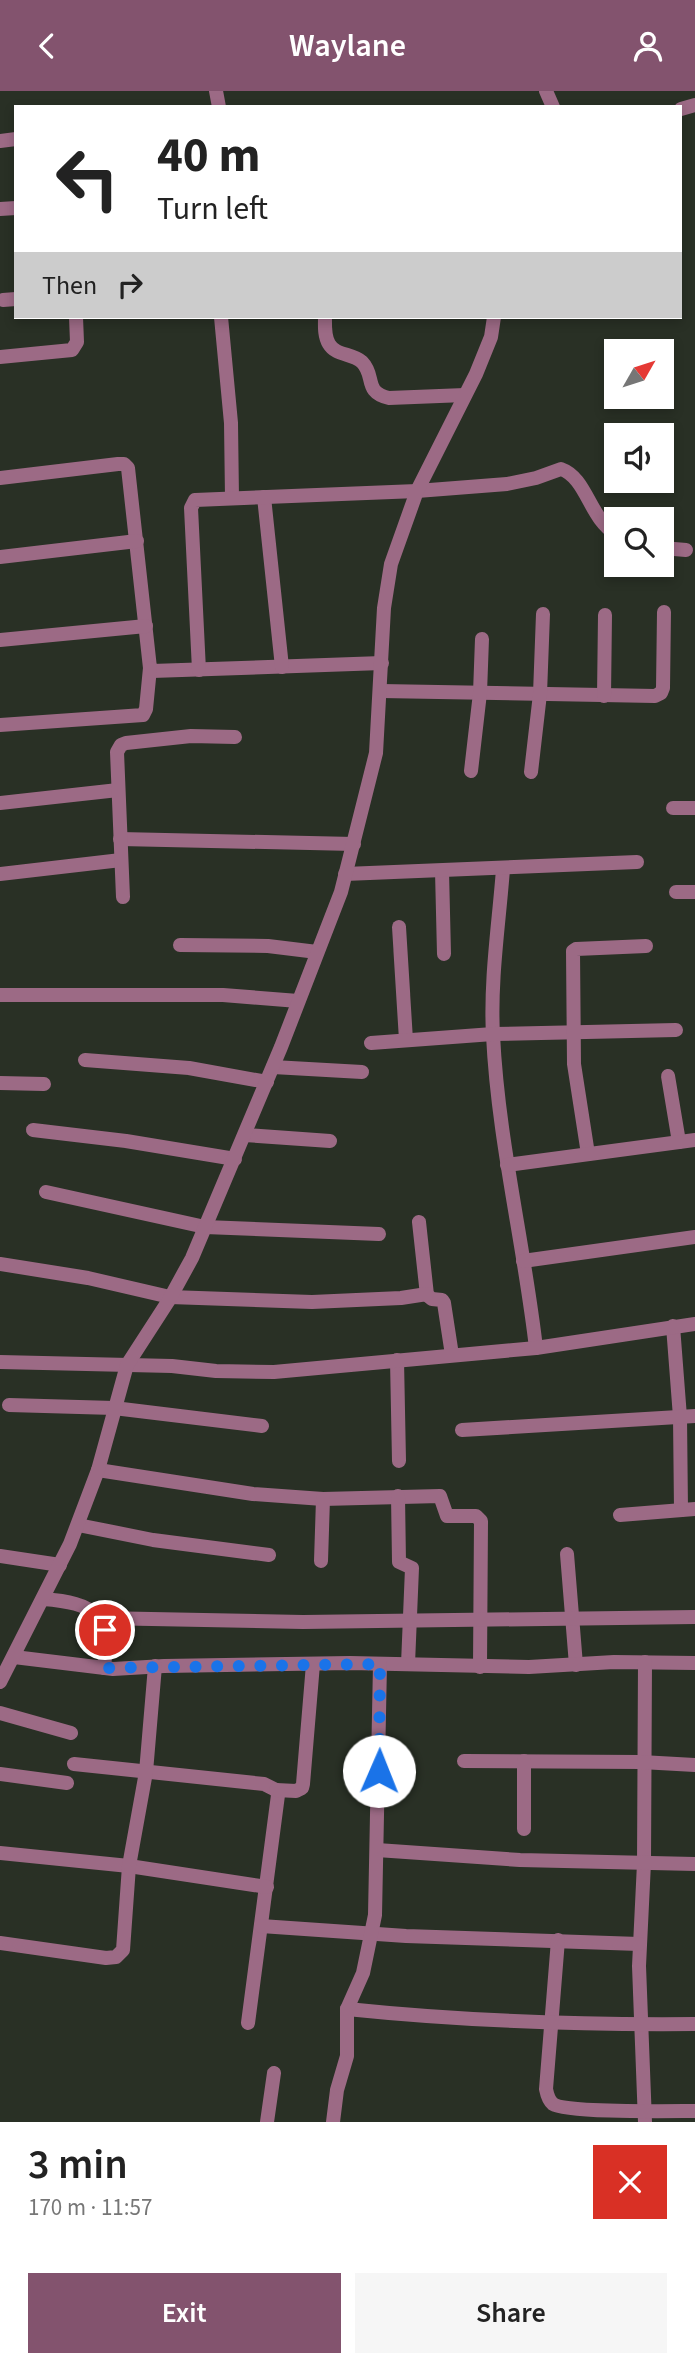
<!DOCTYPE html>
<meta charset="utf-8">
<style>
:root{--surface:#fff;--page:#f6f6f6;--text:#222;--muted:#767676;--accent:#83536e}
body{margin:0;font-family:"Source Sans 3",sans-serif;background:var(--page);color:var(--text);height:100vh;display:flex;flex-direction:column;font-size:26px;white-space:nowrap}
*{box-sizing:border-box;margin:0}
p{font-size:23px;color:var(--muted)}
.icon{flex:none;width:38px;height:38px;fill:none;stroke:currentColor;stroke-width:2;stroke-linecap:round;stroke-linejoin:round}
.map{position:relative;height:2031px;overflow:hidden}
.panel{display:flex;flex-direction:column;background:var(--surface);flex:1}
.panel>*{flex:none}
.guide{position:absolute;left:14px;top:14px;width:668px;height:214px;border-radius:0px;box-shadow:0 4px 10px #0003;background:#fff;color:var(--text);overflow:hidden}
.needle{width:46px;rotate:51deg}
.tools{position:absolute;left:604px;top:248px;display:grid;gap:14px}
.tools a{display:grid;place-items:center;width:70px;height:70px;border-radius:0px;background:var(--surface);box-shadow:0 4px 10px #0003;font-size:35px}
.pin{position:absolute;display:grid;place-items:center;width:60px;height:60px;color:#fff;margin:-30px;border:4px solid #fff;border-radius:50%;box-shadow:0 2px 7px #0007}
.me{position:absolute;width:77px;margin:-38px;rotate:1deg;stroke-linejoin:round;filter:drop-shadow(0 0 5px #0008)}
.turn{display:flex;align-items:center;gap:24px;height:147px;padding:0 28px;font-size:32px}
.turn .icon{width:91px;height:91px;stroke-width:2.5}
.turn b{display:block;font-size:49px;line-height:60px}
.then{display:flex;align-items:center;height:66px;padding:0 28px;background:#0003;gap:14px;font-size:26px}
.round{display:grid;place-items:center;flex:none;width:74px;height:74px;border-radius:0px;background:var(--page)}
.headline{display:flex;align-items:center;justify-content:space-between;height:119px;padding:0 28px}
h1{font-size:42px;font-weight:600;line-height:52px}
.action{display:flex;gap:14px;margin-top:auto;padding:14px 28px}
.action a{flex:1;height:80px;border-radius:0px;background:var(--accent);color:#fff;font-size:28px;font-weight:600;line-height:80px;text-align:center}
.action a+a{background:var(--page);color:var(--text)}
header{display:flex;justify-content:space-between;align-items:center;height:91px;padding:0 28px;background:var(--accent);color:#fff;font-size:32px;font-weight:600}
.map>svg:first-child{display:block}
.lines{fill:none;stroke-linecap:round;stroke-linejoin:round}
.minor{stroke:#9c6a85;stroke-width:14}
.route{stroke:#1a73e8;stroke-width:12;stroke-dasharray:0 21.6}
</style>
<header><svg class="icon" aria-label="back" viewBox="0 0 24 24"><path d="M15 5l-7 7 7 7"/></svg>Waylane<svg class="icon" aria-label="person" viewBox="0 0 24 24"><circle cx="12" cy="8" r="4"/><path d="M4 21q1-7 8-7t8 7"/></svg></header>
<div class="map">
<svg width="695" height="2031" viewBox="0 0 695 2031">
<rect width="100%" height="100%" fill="#293025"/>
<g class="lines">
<g class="minor">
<path d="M 216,0 L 219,16"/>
<path d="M 546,0 L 553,16"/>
<path d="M 681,18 L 695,14"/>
<path d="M 0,50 L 16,48"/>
<path d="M 0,118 L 16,117"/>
<path d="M 3,209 L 16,208"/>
<path d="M 221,226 L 231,332 L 232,407"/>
<path d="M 325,226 C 325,234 324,245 329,253 C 336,265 352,262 362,271 C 376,285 363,301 389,307 L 465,304"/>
<path d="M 0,266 L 72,259 L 77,251 L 76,226"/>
<path d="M 0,387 L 118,373 L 124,373 L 128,377 L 150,577 L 152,580 L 382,572"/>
<path d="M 264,406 L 282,576"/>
<path d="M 662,457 L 686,459"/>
<path d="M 0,466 L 137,450"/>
<path d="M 0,549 L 146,535"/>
<path d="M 199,579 L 191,417 L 195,409 L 417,400 L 507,393 L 536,387 L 561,378 C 587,387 589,427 616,443"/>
<path d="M 381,600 L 655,605 L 661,602 L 663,597 L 664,521"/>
<path d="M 604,605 L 605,524"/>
<path d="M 0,634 L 143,624 L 146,618 L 150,577"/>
<path d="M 471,680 L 480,602 L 482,548"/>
<path d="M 531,681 L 540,603 L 543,523"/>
<path d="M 0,712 L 118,699"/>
<path d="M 673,717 L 695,717"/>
<path d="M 120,748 L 354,753"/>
<path d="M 503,778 C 499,832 490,889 493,944 C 498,1049 524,1152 536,1257"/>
<path d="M 442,780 L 444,863"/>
<path d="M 0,783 L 121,769"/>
<path d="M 345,783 L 637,771"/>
<path d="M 676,801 L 695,801"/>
<path d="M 123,806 L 117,661 L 121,654 L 126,652 L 191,645 L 235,646"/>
<path d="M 399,836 L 406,949"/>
<path d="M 180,854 L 268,855 L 317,861"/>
<path d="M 0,904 L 223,904 L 298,910"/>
<path d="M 371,952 L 493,943 L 676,939"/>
<path d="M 85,969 L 189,977 L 267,991"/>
<path d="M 273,976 L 362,981"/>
<path d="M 668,985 L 679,1051"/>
<path d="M 0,992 L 44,993"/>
<path d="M 33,1039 L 126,1050 L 235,1068"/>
<path d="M 245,1044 L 330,1050"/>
<path d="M 588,1063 L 574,973 L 573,860 L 576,858 L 646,855"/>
<path d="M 507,1074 L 695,1049"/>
<path d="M 46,1101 L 205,1136 L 379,1143"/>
<path d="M 419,1131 L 427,1204 L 432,1208 L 442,1209 L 444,1212 L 452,1264"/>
<path d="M 523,1170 L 695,1146"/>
<path d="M 0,1173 L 88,1187 L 170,1206 L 312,1211 L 401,1207 L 427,1203"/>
<path d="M 673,1235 L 680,1326 L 681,1419"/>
<path d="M 397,1269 L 399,1370"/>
<path d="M 0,1271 L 172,1275 L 216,1280 L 274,1281 L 536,1257 L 695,1233"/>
<path d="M 9,1314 L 114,1317 L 262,1335"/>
<path d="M 462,1339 L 695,1325"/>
<path d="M 98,1379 L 253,1403 L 323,1408 L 440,1405 L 447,1425 L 476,1425 L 481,1430 L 480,1576"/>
<path d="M 398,1405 L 399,1471 L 412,1477 L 408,1573"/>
<path d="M 620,1424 L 695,1418"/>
<path d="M 78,1434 L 153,1449 L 269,1464"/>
<path d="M 567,1463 L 576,1574"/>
<path d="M 0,1465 L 60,1474"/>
<path d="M 321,1470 L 323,1408"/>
<path d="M 43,1508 C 95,1512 110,1523 104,1577"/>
<path d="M 99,1527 L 303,1531 L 695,1526"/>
<path d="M 14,1566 L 113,1578 L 164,1575 L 350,1572 L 529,1576 L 614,1571 L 695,1572"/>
<path d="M 645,1571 L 644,1772 L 639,1875 L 645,2031"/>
<path d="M 0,1591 L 70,1453 L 98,1379 L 127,1274 L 169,1209 L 192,1167 L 281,956 L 341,801 L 376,662 L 384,517 L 391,473 L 417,400 L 476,283 L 491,246 L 494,226"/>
<path d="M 0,1622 L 71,1642"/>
<path d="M 464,1670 L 641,1671 L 695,1674"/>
<path d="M 74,1673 L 264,1693 L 276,1699 L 278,1704 L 248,1932"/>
<path d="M 0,1683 L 67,1692"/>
<path d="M 276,1699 L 296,1700 L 302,1697 L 303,1693 L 313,1573"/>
<path d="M 524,1738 L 524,1670"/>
<path d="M 377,1759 L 520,1769 L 695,1773"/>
<path d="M 0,1762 L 129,1775 L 267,1796"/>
<path d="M 261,1835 L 406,1845 L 639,1853"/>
<path d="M 558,1849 L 546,1998 C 547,2003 548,2009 553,2013 C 566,2022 672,2020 695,2020"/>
<path d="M 0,1852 L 106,1867 L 116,1866 L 123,1859 L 129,1775 L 146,1681 L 155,1575"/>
<path d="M 347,1918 C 463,1930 578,1934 695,1933"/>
<path d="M 267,2031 L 274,1982"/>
<path d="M 333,2031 L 337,1999 L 347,1965 L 347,1918 L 363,1882 L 375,1824 L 380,1573"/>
</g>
</g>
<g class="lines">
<path class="route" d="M 105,1539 L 104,1577 L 380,1573 L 379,1680"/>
</g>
</svg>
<div class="tools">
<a><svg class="needle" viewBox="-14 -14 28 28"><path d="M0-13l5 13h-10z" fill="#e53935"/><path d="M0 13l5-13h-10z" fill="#767676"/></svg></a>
<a><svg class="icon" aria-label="sound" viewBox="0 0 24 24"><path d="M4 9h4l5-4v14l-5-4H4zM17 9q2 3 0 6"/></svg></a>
<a><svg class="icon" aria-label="search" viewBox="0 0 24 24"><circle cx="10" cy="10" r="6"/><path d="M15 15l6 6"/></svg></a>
</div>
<div class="pin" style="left:105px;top:1539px;background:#d93025"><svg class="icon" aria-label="arrive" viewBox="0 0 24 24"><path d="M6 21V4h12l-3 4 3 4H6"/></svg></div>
<svg class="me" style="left:379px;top:1680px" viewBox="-20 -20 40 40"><circle r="19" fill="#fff"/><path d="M0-13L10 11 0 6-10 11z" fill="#1a73e8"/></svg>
<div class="guide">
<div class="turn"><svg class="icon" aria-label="left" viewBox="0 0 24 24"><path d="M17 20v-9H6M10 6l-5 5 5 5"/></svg><div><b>40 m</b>Turn left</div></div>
<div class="then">Then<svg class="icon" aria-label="right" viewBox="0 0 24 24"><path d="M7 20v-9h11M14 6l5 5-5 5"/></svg></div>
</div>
</div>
<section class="panel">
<div class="headline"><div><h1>3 min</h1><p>170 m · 11:57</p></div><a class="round" style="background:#d93025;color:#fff"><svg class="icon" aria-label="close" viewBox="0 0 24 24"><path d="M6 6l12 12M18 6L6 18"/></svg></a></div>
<div class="action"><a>Exit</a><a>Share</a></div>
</section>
